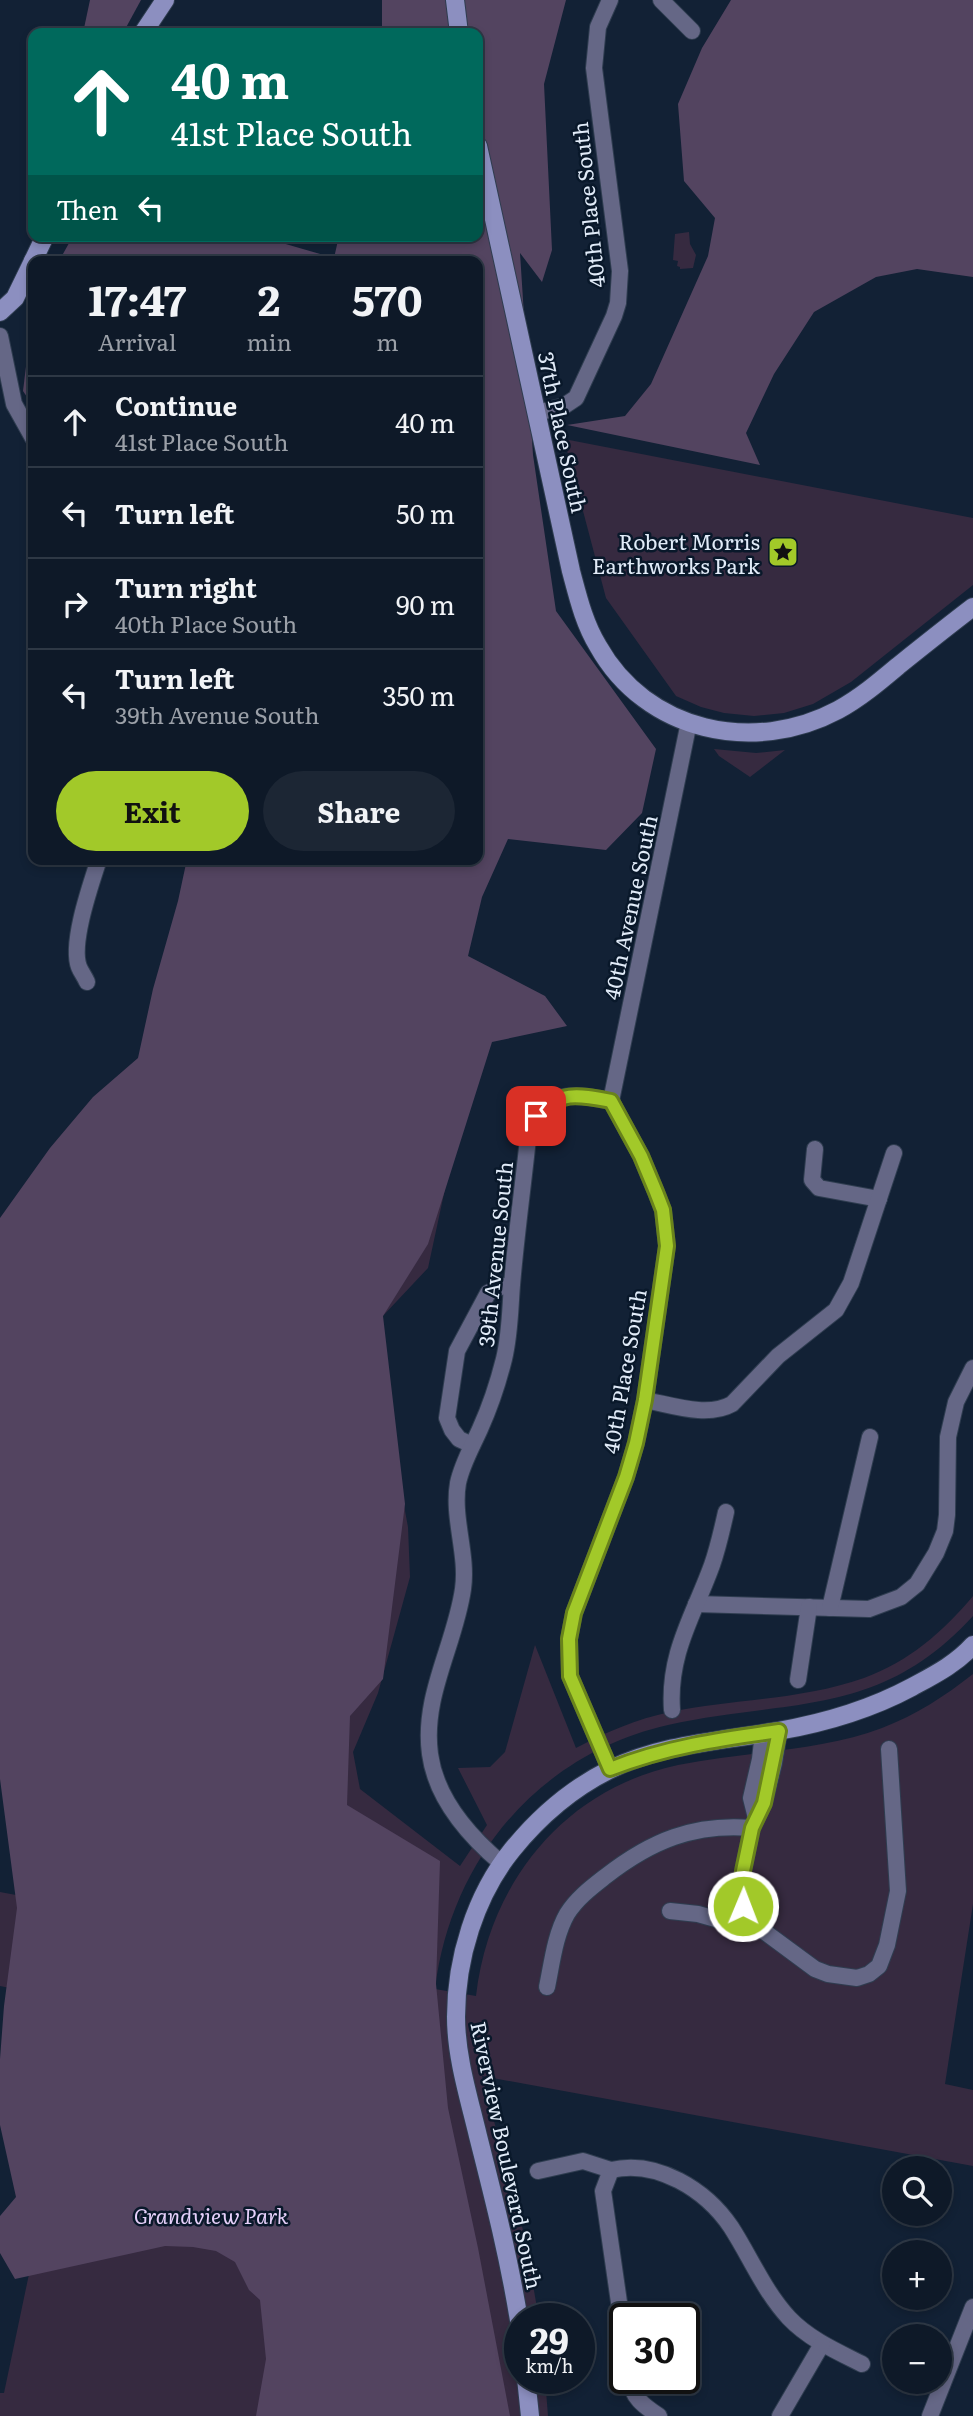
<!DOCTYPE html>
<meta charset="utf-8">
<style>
:root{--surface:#0e1928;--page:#1c2634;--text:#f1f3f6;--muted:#9ba0a8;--line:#2e3845;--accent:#a2c929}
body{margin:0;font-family:Literata,serif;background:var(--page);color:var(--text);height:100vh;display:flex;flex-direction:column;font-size:26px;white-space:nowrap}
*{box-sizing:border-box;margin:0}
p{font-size:23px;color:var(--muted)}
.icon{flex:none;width:38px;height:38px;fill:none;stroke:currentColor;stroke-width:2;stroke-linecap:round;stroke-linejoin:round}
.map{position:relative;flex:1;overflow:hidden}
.drawer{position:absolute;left:28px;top:256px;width:455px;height:609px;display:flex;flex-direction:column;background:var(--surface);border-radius:14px;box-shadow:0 4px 10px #0003,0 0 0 2px var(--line)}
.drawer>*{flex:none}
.hud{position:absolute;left:28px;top:28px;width:455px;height:214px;border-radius:14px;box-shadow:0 4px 10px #0003,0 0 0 2px var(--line);background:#00695c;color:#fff;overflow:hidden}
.tools{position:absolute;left:882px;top:2156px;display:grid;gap:14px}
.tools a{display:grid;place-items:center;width:70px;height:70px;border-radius:50%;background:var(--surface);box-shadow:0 4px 10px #0003,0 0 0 2px var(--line);font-size:35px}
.speed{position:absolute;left:504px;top:2303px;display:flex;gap:14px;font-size:35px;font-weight:700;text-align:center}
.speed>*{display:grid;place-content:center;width:91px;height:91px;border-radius:50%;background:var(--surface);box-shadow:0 4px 10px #0003,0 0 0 2px var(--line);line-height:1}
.speed small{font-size:18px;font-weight:400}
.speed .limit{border:4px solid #111;border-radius:10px;background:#fff;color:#111}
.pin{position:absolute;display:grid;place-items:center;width:60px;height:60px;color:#fff;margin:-30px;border-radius:14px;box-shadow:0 4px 10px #0006}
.me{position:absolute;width:77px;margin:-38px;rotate:1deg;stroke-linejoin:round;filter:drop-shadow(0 0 5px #0008)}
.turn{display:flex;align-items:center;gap:24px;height:147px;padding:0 28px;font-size:32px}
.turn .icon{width:91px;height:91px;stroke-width:2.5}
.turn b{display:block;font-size:49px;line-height:60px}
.then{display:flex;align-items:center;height:66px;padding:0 28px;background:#0003;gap:14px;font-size:26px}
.eta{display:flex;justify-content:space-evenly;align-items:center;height:119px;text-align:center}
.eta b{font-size:42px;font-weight:700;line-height:49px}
.button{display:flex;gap:14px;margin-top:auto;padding:14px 28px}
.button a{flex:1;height:80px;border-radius:42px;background:var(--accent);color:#111;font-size:28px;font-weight:700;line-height:80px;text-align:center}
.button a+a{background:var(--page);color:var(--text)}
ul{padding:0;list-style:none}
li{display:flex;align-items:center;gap:21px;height:91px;padding:0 28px;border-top:2px solid var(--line)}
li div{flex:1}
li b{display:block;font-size:26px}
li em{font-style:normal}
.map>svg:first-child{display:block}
.green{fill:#362a40}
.forest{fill:#534460}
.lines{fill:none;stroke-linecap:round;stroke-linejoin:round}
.street-casing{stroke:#2f3d50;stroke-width:18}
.secondary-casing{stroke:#2f3d50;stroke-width:20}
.street{stroke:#656786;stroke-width:16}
.secondary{stroke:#8c8fc0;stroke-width:18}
.route-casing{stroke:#69831b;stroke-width:18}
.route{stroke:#a2c929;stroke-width:12}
.labels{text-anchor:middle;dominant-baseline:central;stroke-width:5;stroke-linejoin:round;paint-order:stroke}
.street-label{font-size:21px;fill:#e1ebf8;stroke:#09182a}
.poi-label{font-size:21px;fill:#e1ebf8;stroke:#09182a;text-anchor:end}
.park-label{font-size:21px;font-style:italic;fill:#e6d0fa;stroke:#09182a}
</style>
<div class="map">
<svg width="973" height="2416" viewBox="0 0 973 2416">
<rect width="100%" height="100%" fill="#122135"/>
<g class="green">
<path d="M 689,232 L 690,244 L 696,255 L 693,268 L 680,269 L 680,267 L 677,266 L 678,261 L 673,260 L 675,234 Z"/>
<path d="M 564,439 L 973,518 L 973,585 L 851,682 L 813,704 L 784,713 L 754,716 L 724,713 L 701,707 L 676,696 L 606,598 Z"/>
<path d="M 714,749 L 756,753 L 785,750 L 750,777 L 719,756 Z"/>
<path d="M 476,1045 L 428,1268 L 381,1318 L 385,1402 L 408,1527 L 410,1577 L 378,1693 L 353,1752 L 360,1789 L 460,1866 L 487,1825 L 458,1768 L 490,1767 L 505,1752 L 535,1645 L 576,1748 C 606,1732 637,1719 670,1712 C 734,1699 802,1700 864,1678 C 908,1662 943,1632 973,1596 L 973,1616 C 879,1719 789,1698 668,1725 C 539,1754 451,1859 435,1989 L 476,1996 C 489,1883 564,1789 678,1765 C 745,1751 818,1752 882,1728 C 916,1715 945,1696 973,1674 L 973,1904 L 945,2084 L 973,2090 L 973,2166 L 482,2076 L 524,2234 L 539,2319 L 520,2319 L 520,2378 L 545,2378 L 548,2416 L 0,2416 L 0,2393 L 4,2393 L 86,2003 L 0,1986 L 0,1892 L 32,1898 Z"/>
</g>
<g class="forest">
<path d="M 90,0 L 141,0 L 123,33 L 83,33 Z"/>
<path d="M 382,0 L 566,0 L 544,84 L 552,250 L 542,282 L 520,253 L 533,455 L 556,611 L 656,749 L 642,813 L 606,850 L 508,839 L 482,897 L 468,956 L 545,996 L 567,1026 L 492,1042 L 428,1244 L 383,1316 L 405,1504 L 383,1679 L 350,1716 L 347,1805 L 440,1861 L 436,1984 L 448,2108 L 478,2248 L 510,2416 L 256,2416 L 266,2359 L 260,2300 L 249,2290 L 235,2262 L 216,2251 L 193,2247 L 165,2246 L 15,2279 L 0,2253 L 0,2216 L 16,2197 L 0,2125 L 0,2059 L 4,2006 L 17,1908 L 0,1779 L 0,1218 L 50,1148 L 93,1097 L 138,1058 L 153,989 L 178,901 L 187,859 L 478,859 L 478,261 L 59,261 L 73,236 L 258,236 L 334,258 L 339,236 L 478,236 L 478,33 L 382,33 Z"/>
<path d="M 731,0 L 973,0 L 973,277 L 917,269 L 876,277 L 814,312 L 774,374 L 746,433 L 760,465 L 567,425 L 625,416 L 651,384 L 708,256 L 715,218 L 684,181 L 678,104 L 702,48 Z"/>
<path d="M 33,309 L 33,406 L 23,391 Z"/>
</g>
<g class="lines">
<g class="street-casing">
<g id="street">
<path d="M 661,0 L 692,31"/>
<path d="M 0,336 L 14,404 L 33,438"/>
<path d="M 537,413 L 564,406 L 576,398 L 614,316 L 618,303 L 620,271 L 594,68 L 598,27 L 610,0"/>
<path d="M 87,982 C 85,977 81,972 79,967 C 70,943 91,884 99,859"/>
<path d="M 611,1101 L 689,722"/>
<path d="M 815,1149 L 812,1180 L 819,1188 L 879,1199"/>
<path d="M 645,1400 C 672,1405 707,1418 732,1404 L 778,1356 L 836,1310 L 851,1283 L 894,1153"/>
<path d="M 472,1445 L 459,1439 L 452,1430 L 447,1418 L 457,1351 L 488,1293 L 502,1286 L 511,1287"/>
<path d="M 696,1604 L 869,1609 L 901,1597 L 917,1584 L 936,1553 L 945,1531 L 947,1515 L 948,1437 L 956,1402 L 973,1368"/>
<path d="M 830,1608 L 870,1437"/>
<path d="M 798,1680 L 809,1607"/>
<path d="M 672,1710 C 668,1653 694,1615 712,1565 C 718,1548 722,1530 726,1512"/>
<path d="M 610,1769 L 570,1676 L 569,1639 L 574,1613 L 626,1477 L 636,1443 L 645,1400 L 667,1246 L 663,1210 L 656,1192 L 641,1156 L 611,1101"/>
<path d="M 756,1818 L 751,1798 L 760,1759 L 763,1733"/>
<path d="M 501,1863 C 468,1835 436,1799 430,1754 C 422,1696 455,1645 463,1589 C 468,1554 452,1518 458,1483 C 462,1464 472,1447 480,1429 C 490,1407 498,1383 504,1359 C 510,1334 510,1311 512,1285 C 516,1236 523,1187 528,1138 C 546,1090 566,1092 611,1101"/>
<path d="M 670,1911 L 698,1914 L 737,1925 L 750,1921"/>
<path d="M 750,1921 L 815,1969 L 828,1974 L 857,1978 L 869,1974 L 879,1966 L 887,1945 L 898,1891 L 889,1749"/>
<path d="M 750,1921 L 743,1906 L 743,1871 L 752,1828 L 764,1803 L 774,1763 L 779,1731"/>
<path d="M 547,1987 C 552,1963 555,1935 567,1914 C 577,1898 592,1887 606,1876 C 651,1841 694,1823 752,1828"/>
<path d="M 611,2170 C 657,2159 706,2190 731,2227 C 751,2258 764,2291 789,2318 C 809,2339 836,2351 862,2364"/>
<path d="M 538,2171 L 583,2161 L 611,2170 L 603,2191 L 625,2344"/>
<path d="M 630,2378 C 631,2397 644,2406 659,2416"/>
<path d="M 780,2416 L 822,2344"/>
<path d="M 930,2416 L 973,2307"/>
</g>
</g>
<g class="secondary-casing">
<g id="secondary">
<path d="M 455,0 L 459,33"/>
<path d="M 143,33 L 165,0"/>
<path d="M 478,146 L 571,571 C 578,597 584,623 598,646 C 646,732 754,755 838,710 C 860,698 879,682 898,666 C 923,646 948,626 973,607"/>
<path d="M 33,261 L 45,236"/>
<path d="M 0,312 L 15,298 L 33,261"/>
<path d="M 520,2327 C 510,2262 494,2199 478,2136 C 469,2098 456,2057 456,2017 C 456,1959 475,1896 512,1850 C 538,1818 571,1789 609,1770 C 661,1744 721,1741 778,1731 C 824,1723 871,1709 912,1687 C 934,1675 956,1664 973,1645"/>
<path d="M 526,2378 L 530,2416"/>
</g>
</g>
<use href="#street" class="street"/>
<use href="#secondary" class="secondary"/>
</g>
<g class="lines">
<g class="route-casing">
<path id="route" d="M 536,1116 C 559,1090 580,1095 611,1101 L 641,1156 L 656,1192 L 663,1210 L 667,1246 L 645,1400 L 636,1443 L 626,1477 L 574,1613 L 569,1639 L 570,1676 L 610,1769 C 665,1747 721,1739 779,1731 L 764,1803 L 752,1828 L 743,1871 L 743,1906"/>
</g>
<use href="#route" class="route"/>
</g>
<defs>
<g id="sight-square" transform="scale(1.575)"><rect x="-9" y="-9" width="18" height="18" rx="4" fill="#a2c929" stroke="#09182a"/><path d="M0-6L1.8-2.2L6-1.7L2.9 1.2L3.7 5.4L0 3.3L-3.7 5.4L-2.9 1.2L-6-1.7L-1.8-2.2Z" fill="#111"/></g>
</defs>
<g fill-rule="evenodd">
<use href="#sight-square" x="783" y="552"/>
</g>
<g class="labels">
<g class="street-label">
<text transform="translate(587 205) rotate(-96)">40th Place South</text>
<text transform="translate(564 432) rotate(78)">37th Place South</text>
<text transform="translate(629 907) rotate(-78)">40th Avenue South</text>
<text transform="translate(494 1254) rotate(-84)">39th Avenue South</text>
<text transform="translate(623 1371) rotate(-80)">40th Place South</text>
<text transform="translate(508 2155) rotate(78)">Riverview Boulevard South</text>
</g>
<g class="poi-label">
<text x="760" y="540">Robert Morris<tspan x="760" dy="24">Earthworks Park</tspan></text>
</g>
<g class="park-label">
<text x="211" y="2214">Grandview Park</text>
</g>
</g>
</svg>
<div class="tools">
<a><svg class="icon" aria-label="search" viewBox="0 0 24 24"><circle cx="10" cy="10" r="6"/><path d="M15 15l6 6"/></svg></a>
<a>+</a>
<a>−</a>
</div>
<div class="speed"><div>29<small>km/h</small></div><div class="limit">30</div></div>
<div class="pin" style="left:536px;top:1116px;background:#d93025"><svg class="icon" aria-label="arrive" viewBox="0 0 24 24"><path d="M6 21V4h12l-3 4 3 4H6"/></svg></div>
<svg class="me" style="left:743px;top:1906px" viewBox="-20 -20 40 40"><circle r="17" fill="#a2c929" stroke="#fff" stroke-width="3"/><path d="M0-11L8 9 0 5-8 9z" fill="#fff"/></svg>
<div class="hud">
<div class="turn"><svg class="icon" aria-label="ahead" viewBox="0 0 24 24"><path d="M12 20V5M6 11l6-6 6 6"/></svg><div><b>40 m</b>41st Place South</div></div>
<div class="then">Then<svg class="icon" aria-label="left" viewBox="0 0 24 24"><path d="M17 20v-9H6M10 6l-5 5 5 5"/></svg></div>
</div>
<section class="drawer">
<div class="eta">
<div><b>17:47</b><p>Arrival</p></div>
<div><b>2</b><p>min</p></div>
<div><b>570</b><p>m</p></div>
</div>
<ul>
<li><svg class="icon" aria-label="ahead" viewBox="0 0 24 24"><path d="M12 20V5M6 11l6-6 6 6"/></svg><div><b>Continue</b><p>41st Place South</p></div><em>40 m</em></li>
<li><svg class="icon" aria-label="left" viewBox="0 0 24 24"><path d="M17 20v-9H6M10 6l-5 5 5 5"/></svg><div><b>Turn left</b></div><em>50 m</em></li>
<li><svg class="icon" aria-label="right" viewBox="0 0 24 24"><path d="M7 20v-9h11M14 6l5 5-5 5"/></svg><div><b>Turn right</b><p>40th Place South</p></div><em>90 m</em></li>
<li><svg class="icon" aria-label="left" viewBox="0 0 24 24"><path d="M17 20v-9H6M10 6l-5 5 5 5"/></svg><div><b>Turn left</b><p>39th Avenue South</p></div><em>350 m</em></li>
</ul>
<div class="button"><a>Exit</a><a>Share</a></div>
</section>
</div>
